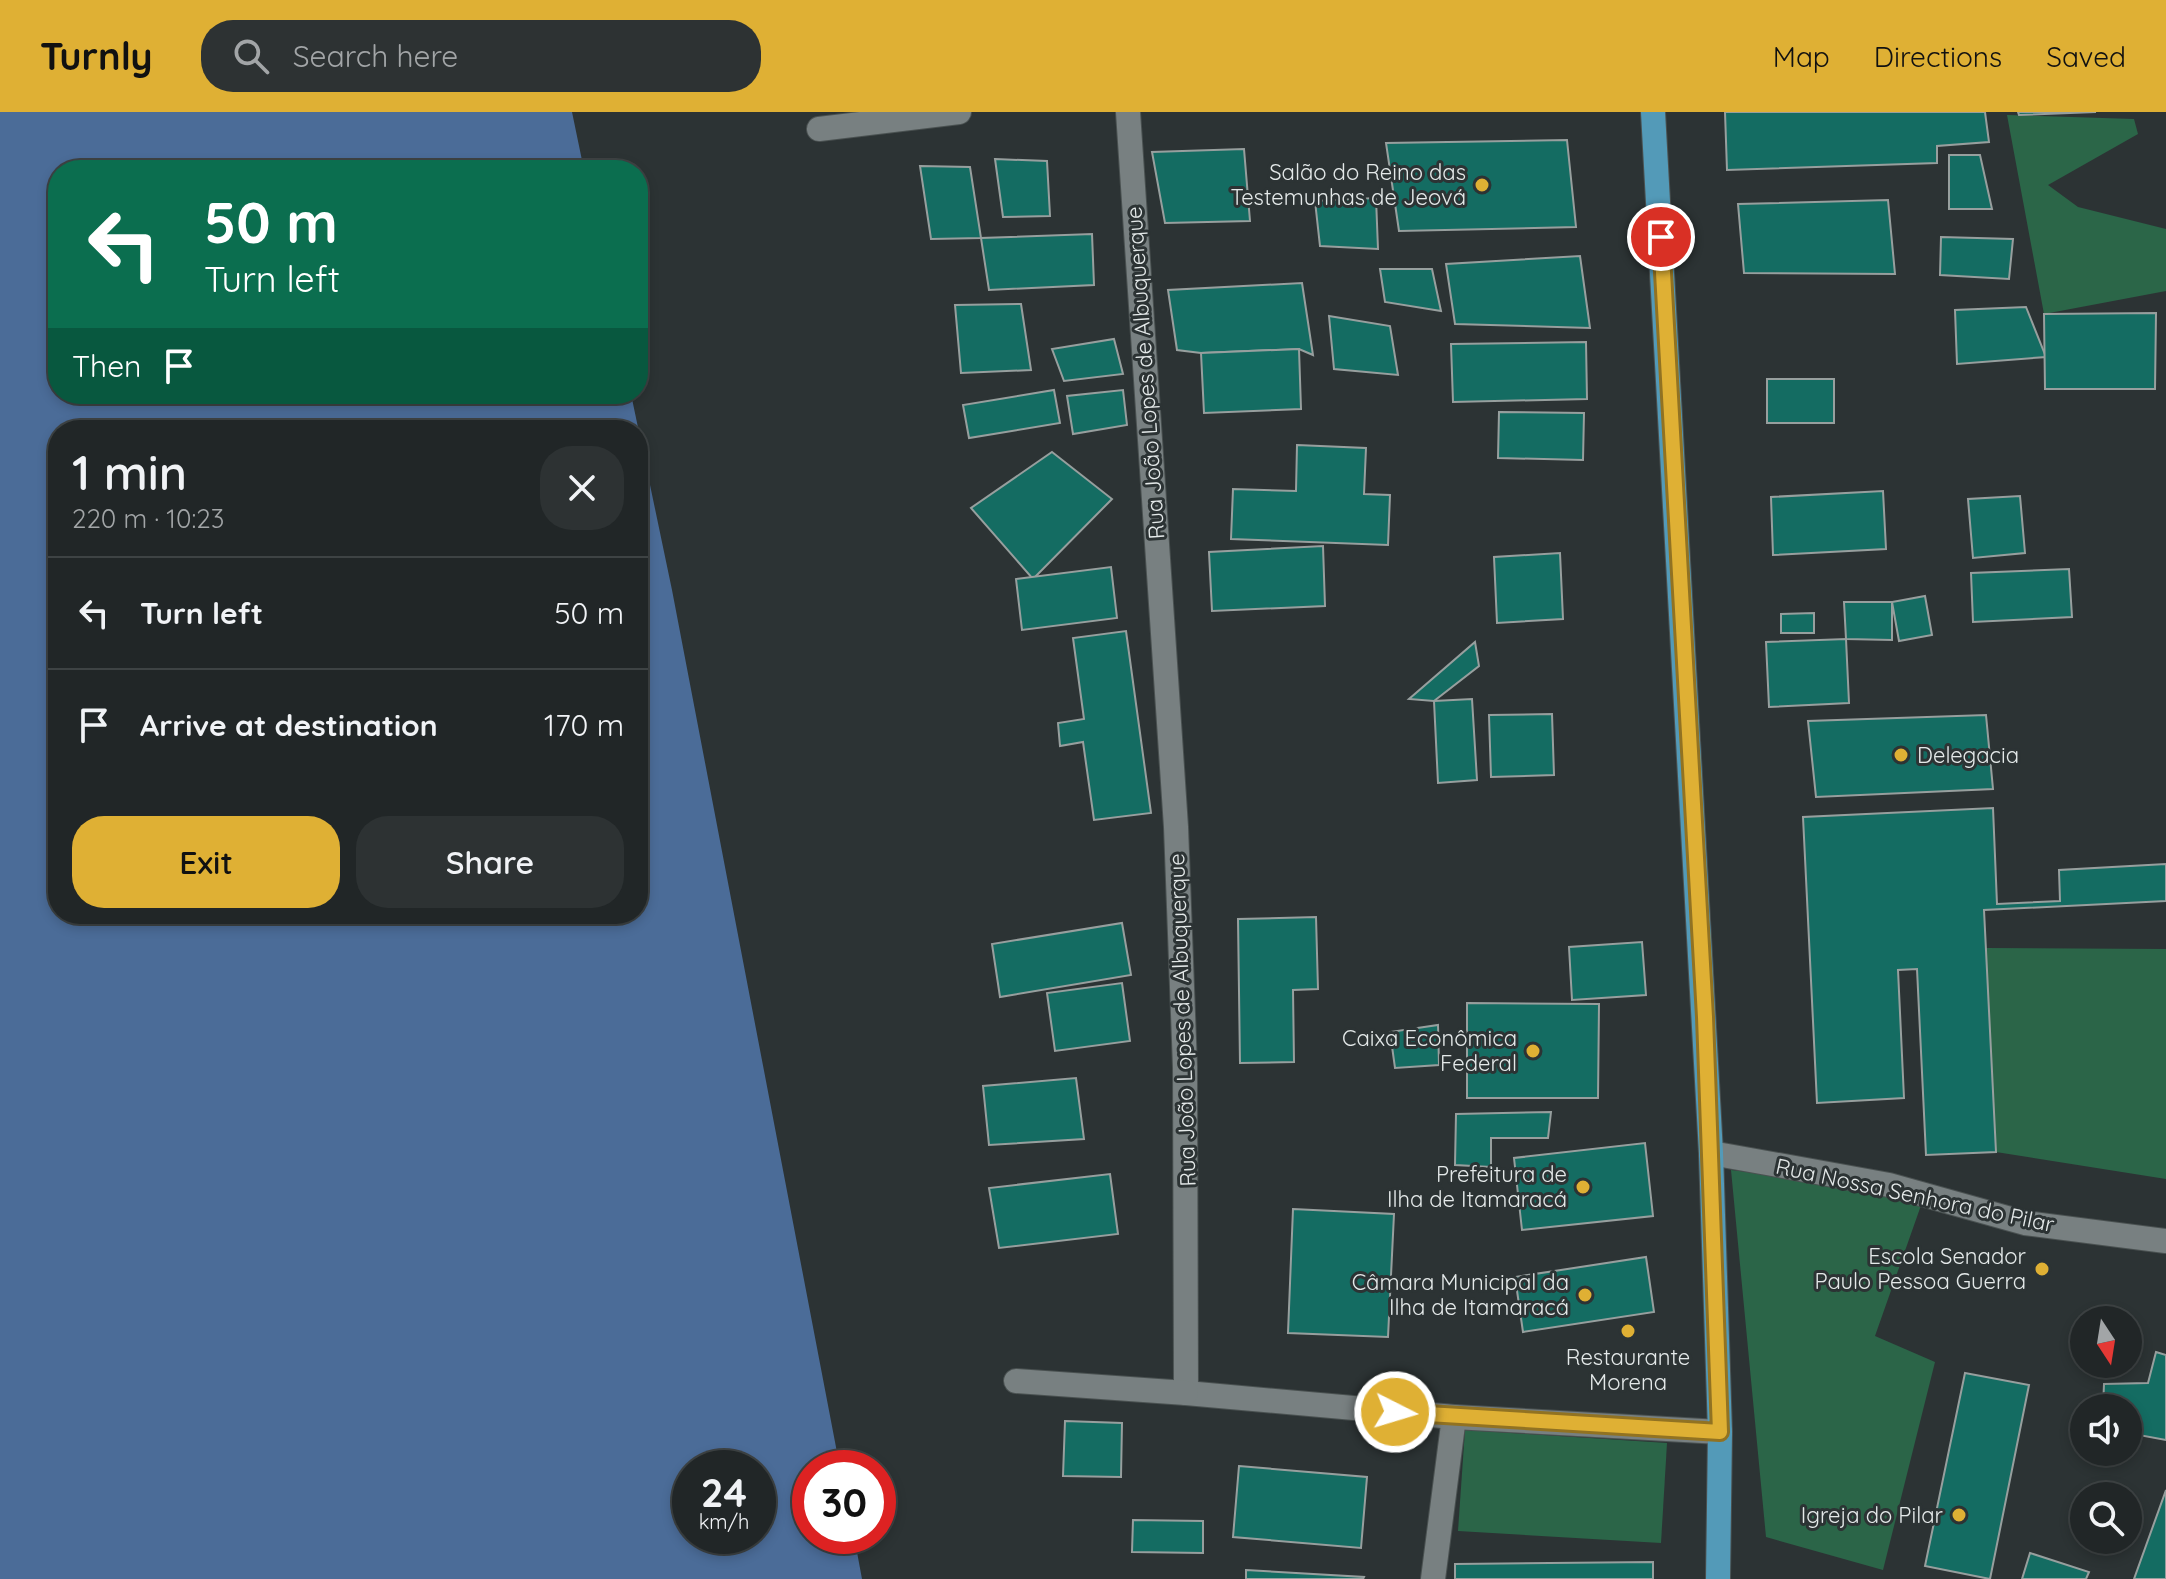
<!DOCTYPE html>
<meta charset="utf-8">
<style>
:root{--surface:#212627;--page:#2d3233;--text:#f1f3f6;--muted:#a2a5a7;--line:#3e4344;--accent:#dfb034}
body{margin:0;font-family:Quicksand,sans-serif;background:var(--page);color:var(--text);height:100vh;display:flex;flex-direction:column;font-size:30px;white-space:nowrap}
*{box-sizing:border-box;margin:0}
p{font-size:26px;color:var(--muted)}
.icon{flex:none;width:44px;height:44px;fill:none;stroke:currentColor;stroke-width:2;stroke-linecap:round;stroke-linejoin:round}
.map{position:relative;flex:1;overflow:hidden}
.side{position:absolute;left:48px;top:308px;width:600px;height:504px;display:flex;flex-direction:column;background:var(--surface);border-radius:32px;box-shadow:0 4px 12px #0003,0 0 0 2px var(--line)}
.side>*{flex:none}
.guide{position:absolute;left:48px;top:48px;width:600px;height:244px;border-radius:32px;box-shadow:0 4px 12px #0003,0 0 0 2px var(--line);background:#0b6e4f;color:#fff;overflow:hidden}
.needle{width:52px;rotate:168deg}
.fabs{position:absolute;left:2070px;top:1194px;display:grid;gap:16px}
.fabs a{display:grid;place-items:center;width:72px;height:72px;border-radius:50%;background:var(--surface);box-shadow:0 4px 12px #0003,0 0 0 2px var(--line);font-size:40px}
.speed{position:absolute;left:672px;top:1338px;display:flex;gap:16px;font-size:40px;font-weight:700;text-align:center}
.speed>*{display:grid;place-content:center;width:104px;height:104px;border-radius:50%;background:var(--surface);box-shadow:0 4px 12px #0003,0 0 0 2px var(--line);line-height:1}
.speed small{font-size:20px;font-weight:400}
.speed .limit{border:12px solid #d22;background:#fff;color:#111}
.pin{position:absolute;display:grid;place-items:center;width:68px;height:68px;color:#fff;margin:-34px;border:4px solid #fff;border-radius:50%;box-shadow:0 2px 8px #0007}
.me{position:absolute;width:88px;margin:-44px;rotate:95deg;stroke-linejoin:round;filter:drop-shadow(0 0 6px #0008)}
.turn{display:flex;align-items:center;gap:28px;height:168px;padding:0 24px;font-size:36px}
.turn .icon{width:104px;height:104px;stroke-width:2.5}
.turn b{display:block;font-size:56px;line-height:68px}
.then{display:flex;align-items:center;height:76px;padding:0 24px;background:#0003;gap:16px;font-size:30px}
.round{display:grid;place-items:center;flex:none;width:84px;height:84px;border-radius:32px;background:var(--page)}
.overview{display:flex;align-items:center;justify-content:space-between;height:136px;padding:0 24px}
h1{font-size:48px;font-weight:600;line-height:60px}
.action{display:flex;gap:16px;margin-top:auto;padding:16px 24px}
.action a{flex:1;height:92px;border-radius:32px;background:var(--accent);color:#111;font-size:32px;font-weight:600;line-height:92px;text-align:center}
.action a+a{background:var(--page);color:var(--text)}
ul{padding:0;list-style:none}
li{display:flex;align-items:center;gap:24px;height:112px;padding:0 24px;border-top:2px solid var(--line)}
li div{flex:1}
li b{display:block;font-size:30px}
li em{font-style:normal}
header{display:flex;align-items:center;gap:48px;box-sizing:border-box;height:112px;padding:0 40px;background:var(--accent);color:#111}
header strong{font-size:38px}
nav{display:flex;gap:44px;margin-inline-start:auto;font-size:28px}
.search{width:560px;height:72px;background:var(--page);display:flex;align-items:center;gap:20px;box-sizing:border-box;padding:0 28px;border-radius:32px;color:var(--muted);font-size:30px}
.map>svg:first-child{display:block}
.green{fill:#2b6548}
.forest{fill:#2b6648}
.water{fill:#4b6c98;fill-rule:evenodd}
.building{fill:#146c62;stroke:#979f9e;stroke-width:2}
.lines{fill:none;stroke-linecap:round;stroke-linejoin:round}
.street-casing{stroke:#4a5151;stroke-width:26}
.primary-casing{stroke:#4a5151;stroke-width:26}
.street{stroke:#788081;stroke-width:24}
.primary{stroke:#539ab8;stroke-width:24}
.route-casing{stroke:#917222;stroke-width:20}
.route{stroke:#dfb034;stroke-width:14}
.poi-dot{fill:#dfb034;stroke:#2c3334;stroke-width:3}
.labels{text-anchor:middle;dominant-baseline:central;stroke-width:6;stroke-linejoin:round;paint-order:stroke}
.poi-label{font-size:22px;fill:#e4e9e9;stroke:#2c3334;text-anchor:end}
.street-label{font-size:22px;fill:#e4e9e9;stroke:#2c3334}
</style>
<header>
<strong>Turnly</strong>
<div class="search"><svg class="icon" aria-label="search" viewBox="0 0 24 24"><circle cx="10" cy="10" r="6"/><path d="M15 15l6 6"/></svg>Search here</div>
<nav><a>Map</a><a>Directions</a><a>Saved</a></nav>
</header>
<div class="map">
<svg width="2166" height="1467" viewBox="0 0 2166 1467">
<rect width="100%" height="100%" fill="#2c3334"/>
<g class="green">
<path d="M 1986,836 L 2166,837 L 2166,1067 L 1996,1040 Z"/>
<path d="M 1731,1058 L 1925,1082 L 1875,1224 L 1935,1250 L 1883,1458 L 1766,1425 Z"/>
<path d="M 1465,1318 L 1667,1331 L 1661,1431 L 1458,1419 Z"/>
</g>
<path class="forest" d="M 2007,3 L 2134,7 L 2138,22 L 2048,73 L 2078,95 L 2166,117 L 2166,179 L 2044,202 Z"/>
<path class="water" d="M 0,0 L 572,0 L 584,58 L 58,58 L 58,282 L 631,282 L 672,478 L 840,1356 L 810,1356 L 810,1424 L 854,1424 L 862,1467 L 0,1467 ZM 58,318 L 638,318 L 638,802 L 58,802 ZM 690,1356 L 758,1356 L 758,1424 L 690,1424 Z"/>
<g class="building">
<path d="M 1725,0 L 1985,0 L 1989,30 L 1937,34 L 1937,51 L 1727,58 Z"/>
<path d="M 2018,0 L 2096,0 L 2019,3 Z"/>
<path d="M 1567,28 L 1576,115 L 1399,119 L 1386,31 Z"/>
<path d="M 1244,37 L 1250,109 L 1165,111 L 1152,40 Z"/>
<path d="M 1949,43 L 1980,43 L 1992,97 L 1949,97 Z"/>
<path d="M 995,47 L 1047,49 L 1050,104 L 1003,105 Z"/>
<path d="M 920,54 L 970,55 L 981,126 L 931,127 Z"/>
<path d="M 1376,86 L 1378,137 L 1320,134 L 1315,89 Z"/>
<path d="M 1888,88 L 1895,162 L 1744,161 L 1738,92 Z"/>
<path d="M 1092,122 L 1094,173 L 989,178 L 981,126 Z"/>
<path d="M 1941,125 L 2013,127 L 2009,167 L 1940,163 Z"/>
<path d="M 1580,144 L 1590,216 L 1455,212 L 1446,152 Z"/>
<path d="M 1380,157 L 1432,157 L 1441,199 L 1385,190 Z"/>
<path d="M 1302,171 L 1313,243 L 1299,237 L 1201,241 L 1177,238 L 1168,178 Z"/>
<path d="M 1021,192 L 1031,258 L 961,261 L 955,193 Z"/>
<path d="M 2026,195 L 2046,245 L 1957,252 L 1955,198 Z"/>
<path d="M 2156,201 L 2155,277 L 2045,277 L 2044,202 Z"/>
<path d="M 1329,204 L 1390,214 L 1398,263 L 1334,257 Z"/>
<path d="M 1114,227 L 1123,262 L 1064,269 L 1052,237 Z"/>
<path d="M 1586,230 L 1587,287 L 1453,290 L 1451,232 Z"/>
<path d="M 1299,237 L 1301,297 L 1204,301 L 1201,241 Z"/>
<rect x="1767" y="267" width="67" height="44"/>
<path d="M 1054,278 L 1060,311 L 969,326 L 963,293 Z"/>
<path d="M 1123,278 L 1127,313 L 1073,322 L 1067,284 Z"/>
<path d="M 1499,300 L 1584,301 L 1583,348 L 1498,346 Z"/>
<path d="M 1297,333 L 1366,336 L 1364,382 L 1390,383 L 1388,433 L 1231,427 L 1233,377 L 1296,379 Z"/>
<path d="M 1052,340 L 1112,387 L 1033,467 L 971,396 Z"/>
<path d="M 1883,379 L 1886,437 L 1773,443 L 1771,385 Z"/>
<path d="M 2020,384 L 2025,441 L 1973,446 L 1968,387 Z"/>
<path d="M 1323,434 L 1325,494 L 1212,499 L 1209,440 Z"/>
<path d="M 1560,441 L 1563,507 L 1497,511 L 1494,445 Z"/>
<path d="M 1111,455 L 1117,506 L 1022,518 L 1016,467 Z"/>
<path d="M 2069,457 L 2072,505 L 1973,510 L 1971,461 Z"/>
<path d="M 1925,484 L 1932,523 L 1899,529 L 1892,490 Z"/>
<path d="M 1844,490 L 1892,490 L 1892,528 L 1846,527 Z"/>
<path d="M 1814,501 L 1814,521 L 1781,521 L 1781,502 Z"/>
<path d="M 1126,519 L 1151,701 L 1094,708 L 1083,630 L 1060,634 L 1058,611 L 1084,607 L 1073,526 Z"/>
<path d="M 1846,527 L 1849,591 L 1769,595 L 1766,530 Z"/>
<path d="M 1475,530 L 1479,554 L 1434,589 L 1409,587 Z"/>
<path d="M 1472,587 L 1477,668 L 1438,671 L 1434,589 Z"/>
<path d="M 1552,602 L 1554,663 L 1491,665 L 1489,603 Z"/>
<path d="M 1986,603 L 1993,677 L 1816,685 L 1808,609 Z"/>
<path d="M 1993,696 L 1997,792 L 2060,789 L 2059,758 L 2166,752 L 2166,789 L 1984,798 L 1996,1040 L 1926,1043 L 1917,857 L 1898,858 L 1904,986 L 1817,991 L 1803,705 Z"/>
<path d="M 1316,805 L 1318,877 L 1293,878 L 1294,950 L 1240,951 L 1238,807 Z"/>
<path d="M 1122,811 L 1131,863 L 1000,885 L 992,832 Z"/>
<path d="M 1642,830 L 1646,883 L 1572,888 L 1569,835 Z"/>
<path d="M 1122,871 L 1130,929 L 1055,939 L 1047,881 Z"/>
<path d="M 1467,891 L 1599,892 L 1598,986 L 1467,986 Z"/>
<path d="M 1438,913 L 1439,953 L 1395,956 L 1390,920 Z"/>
<path d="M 1076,966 L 1084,1027 L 989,1033 L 983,974 Z"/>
<path d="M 1551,1000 L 1548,1026 L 1491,1026 L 1491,1055 L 1455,1053 L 1456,1002 Z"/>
<path d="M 1645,1031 L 1653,1104 L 1522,1118 L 1514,1046 Z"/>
<path d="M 1110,1062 L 1118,1122 L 999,1136 L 989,1076 Z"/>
<path d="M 1293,1097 L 1394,1102 L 1388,1225 L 1288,1221 Z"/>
<path d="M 1646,1145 L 1654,1200 L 1523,1220 L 1515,1165 Z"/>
<path d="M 2156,1240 L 2166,1243 L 2166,1328 L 2128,1321 L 2128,1296 L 2103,1296 L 2104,1272 L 2148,1271 Z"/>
<path d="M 1965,1261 L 2029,1273 L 1990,1467 L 1925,1454 Z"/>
<path d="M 1065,1309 L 1122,1311 L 1121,1365 L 1063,1364 Z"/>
<path d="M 1239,1354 L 1367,1365 L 1361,1436 L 1233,1425 Z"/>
<path d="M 2166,1378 L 2166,1467 L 2134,1467 Z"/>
<path d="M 1133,1408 L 1203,1409 L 1203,1441 L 1132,1440 Z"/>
<path d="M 2030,1441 L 2089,1460 L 2086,1467 L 2022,1467 Z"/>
<path d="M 1653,1450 L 1653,1467 L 1455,1467 L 1455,1452 Z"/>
<path d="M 1246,1458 L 1364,1465 L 1363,1467 L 1246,1467 Z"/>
</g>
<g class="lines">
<g class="street-casing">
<g id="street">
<path d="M 1128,0 L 1176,715 L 1185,955 L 1186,1281 L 1454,1305 L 1720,1320"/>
<path d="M 819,17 L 959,0"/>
<path d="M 1711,1041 L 1889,1073 L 2025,1111 L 2166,1129"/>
<path d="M 1016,1269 L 1186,1281"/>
<path d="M 1433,1467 L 1454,1305"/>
</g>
</g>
<g class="primary-casing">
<path id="primary" d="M 1653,0 L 1711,1041 L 1720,1320 L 1718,1467"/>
</g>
<use href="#street" class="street"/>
<use href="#primary" class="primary"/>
</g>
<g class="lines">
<g class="route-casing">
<path id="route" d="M 1395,1300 L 1720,1320 L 1705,905 L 1661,125"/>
</g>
<use href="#route" class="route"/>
</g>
<g class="poi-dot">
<circle cx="1482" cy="73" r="8"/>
<circle cx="1901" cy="643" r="8"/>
<circle cx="1533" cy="939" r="8"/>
<circle cx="1583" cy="1075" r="8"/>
<circle cx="2042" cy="1157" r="8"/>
<circle cx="1585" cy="1183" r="8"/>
<circle cx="1628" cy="1219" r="8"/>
<circle cx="1959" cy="1403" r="8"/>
</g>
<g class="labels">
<g class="poi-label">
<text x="1466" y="60">Salão do Reino das<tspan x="1466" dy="25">Testemunhas de Jeová</tspan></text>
<text x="1917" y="643" text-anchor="start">Delegacia</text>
<text x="1517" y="926">Caixa Econômica<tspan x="1517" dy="25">Federal</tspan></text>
<text x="1567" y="1062">Prefeitura de<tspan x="1567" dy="25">Ilha de Itamaracá</tspan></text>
<text x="2026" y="1144">Escola Senador<tspan x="2026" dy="25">Paulo Pessoa Guerra</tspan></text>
<text x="1569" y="1170">Câmara Municipal da<tspan x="1569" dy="25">Ilha de Itamaracá</tspan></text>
<text x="1628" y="1245" text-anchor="middle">Restaurante<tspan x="1628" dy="25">Morena</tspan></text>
<text x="1943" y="1403">Igreja do Pilar</text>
</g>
<g class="street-label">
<text transform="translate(1145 261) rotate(-94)">Rua João Lopes de Albuquerque</text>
<text transform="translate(1182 908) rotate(-92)">Rua João Lopes de Albuquerque</text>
<text transform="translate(1915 1083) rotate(12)">Rua Nossa Senhora do Pilar</text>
</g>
</g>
</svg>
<div class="fabs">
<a><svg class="needle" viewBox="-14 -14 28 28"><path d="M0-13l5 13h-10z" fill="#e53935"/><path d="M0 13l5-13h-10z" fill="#a2a5a7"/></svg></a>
<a><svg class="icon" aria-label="sound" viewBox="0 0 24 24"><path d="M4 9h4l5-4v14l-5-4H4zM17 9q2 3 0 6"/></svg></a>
<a><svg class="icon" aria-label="search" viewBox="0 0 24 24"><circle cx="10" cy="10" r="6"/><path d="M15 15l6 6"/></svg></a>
</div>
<div class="speed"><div>24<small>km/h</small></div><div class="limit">30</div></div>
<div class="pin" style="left:1661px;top:125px;background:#d93025"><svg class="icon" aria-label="arrive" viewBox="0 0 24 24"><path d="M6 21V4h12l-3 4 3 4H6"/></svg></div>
<svg class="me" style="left:1395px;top:1300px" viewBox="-20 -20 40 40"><circle r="17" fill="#dfb034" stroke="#fff" stroke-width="3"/><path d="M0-11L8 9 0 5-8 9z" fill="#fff"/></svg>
<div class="guide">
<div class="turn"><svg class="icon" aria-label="left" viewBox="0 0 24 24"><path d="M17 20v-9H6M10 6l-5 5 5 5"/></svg><div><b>50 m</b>Turn left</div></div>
<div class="then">Then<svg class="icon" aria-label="arrive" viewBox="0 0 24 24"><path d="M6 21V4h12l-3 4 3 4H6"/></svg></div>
</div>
<section class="side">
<div class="overview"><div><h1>1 min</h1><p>220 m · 10:23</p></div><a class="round"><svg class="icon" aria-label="close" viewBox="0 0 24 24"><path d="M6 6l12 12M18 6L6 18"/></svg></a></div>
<ul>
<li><svg class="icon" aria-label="left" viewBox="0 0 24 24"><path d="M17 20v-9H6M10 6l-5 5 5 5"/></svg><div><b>Turn left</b></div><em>50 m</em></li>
<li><svg class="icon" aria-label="arrive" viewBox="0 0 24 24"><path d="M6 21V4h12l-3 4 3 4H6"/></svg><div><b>Arrive at destination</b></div><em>170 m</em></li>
</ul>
<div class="action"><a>Exit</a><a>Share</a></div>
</section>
</div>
